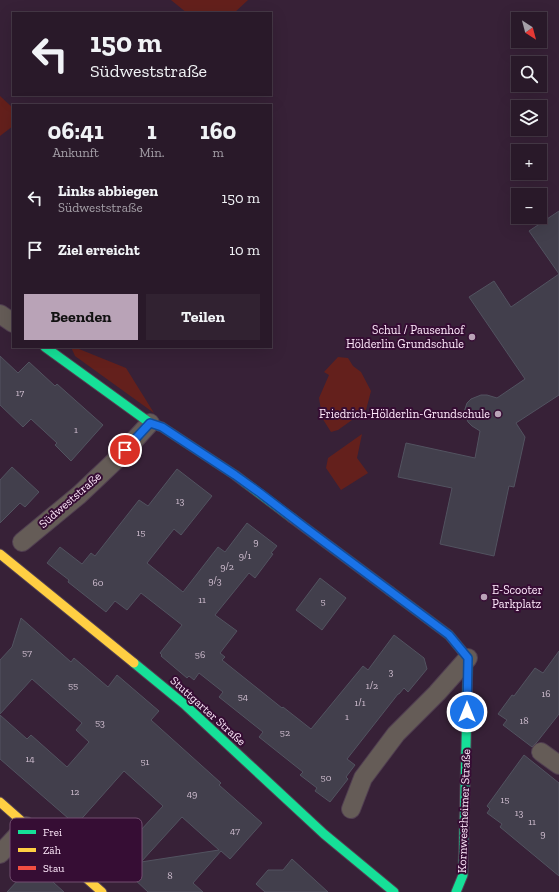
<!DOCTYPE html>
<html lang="de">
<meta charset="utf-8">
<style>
:root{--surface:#291929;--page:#312231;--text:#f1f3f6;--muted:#a5a0a8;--line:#453846;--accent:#b9a3b7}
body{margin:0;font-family:"Zilla Slab",serif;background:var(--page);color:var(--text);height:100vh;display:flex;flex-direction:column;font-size:15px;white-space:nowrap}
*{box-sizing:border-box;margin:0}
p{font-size:13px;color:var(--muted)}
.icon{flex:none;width:22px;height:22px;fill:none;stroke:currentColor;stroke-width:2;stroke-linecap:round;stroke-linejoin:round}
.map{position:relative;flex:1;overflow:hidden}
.side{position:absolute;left:12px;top:104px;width:260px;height:244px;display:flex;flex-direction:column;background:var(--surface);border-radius:0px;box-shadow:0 4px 16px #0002,0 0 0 1px var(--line)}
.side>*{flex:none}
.hud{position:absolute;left:12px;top:12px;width:260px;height:84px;border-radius:0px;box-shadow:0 4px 16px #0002,0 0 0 1px var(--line);background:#291929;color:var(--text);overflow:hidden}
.needle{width:26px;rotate:144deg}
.controls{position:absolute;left:511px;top:12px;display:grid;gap:8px}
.controls a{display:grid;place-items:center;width:36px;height:36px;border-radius:0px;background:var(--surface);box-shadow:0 4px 16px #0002,0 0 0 1px var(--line);font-size:20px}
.pin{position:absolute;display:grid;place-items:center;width:34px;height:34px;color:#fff;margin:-17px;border:2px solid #fff;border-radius:50%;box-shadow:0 1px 4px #0007}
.me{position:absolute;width:44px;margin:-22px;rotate:0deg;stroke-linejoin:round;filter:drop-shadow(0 0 3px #0008)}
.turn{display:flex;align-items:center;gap:14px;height:84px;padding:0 12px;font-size:18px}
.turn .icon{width:52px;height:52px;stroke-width:2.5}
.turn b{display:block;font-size:28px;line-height:34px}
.eta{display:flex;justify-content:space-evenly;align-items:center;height:68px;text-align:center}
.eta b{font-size:24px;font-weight:700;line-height:28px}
.cta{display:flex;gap:8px;margin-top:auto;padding:8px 12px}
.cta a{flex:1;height:46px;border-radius:0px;background:var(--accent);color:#111;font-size:16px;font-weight:700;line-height:46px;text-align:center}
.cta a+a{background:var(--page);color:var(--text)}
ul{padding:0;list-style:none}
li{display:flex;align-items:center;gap:12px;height:52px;padding:0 12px}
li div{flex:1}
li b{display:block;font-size:15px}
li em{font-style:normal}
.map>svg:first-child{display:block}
.green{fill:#64201c}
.building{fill:#423f4c;stroke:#525360;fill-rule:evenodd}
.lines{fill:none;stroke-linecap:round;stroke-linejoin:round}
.street-casing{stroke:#513f51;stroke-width:20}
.fast-casing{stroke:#513f51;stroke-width:11}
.slow-casing{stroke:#513f51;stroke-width:11}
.jam-casing{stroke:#513f51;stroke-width:11}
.street{stroke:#655c57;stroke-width:18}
.fast{stroke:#16e098;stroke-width:9}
.slow{stroke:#ffcf43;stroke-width:9}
.jam{stroke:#f24e42;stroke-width:9}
.route-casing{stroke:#114b97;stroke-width:10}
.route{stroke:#1a73e8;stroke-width:7}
.poi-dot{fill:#b9a3b7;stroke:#360d34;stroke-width:1.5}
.labels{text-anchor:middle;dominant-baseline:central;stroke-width:4;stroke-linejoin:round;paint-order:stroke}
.number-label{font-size:10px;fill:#d0bed0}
.poi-label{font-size:12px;fill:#ffe9fc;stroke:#360d34;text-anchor:end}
.street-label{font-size:12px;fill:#ffe9fc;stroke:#360d34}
.key{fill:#360d34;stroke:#724f70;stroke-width:1}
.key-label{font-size:11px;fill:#ffe9fc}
</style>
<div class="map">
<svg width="559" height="892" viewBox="0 0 559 892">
<rect width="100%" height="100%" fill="#372137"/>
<g class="green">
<path d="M 171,0 L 248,0 L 234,13 L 187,13 Z"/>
<path d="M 0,96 L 13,108 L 13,126 L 0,136 Z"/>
<path d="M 71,347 L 74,347 L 126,368 L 154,413 L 75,356 Z"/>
<path d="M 338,357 L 348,358 L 353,366 L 361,372 L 371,391 L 366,410 L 338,430 L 331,432 L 319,413 L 321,410 L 319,398 L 329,375 L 324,372 Z"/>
<path d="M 362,434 L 357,458 L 368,473 L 341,490 L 326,468 L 328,458 Z"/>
</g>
<g class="building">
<path d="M 559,211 L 559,395 L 516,423 L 525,437 L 514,487 L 509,486 L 494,556 L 440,544 L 452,488 L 398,477 L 406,443 L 475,458 L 480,431 L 472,426 L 468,422 L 464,412 L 467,403 L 471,399 L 481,395 L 487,395 L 497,398 L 525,379 L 469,297 L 494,281 L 511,307 L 559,274 L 529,231 Z"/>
<path d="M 0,356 L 18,373 L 29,362 L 55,386 L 57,384 L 103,425 L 71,461 L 55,445 L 57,443 L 31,419 L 23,427 L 0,405 Z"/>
<path d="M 12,467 L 39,492 L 25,507 L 20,503 L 0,523 L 0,480 Z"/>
<path d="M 177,469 L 212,496 L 181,535 L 174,529 L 147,563 L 183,592 L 218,547 L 225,552 L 247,523 L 277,546 L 271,553 L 273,554 L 255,578 L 249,573 L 215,615 L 237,631 L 220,653 L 225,657 L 222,660 L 282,708 L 283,707 L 311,729 L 363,666 L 368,670 L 394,635 L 424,658 L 427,669 L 408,692 L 404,688 L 399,694 L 398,694 L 347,759 L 355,765 L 346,777 L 348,779 L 330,802 L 315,791 L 317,788 L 300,775 L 303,772 L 259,737 L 263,732 L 219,697 L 223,692 L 199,673 L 194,680 L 189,676 L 187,678 L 161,656 L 162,655 L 160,653 L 182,625 L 141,593 L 127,610 L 115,601 L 106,612 L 68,582 L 69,580 L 47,563 L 60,547 L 82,564 L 91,553 L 95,556 L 139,500 L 148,506 Z"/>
<path d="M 320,578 L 346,598 L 322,630 L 296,610 Z"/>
<path d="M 21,618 L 71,662 L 74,658 L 108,687 L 117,675 L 159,711 L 151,720 L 221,783 L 219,785 L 262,823 L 230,859 L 221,851 L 193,883 L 203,892 L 148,892 L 100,847 L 126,819 L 140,831 L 163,806 L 124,771 L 76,825 L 0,759 L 0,715 L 27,739 L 31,735 L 67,767 L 89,742 L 76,730 L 82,723 L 32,679 L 0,714 L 0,660 L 12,647 ZM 182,817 L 219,850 L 141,862 Z"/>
<path d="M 559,651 L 559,714 L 537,742 L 532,747 L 503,725 L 507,720 L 498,714 L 512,695 L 514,696 L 535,668 L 543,673 Z"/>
<path d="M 524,755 L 559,783 L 559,876 L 500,827 L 502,824 L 487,813 L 490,809 L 487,806 Z"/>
<path d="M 292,859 L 328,892 L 265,892 L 256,884 L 268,870 L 283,870 Z"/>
<path d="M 33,864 L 64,892 L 7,892 Z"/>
</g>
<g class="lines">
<g class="street-casing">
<g id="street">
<path d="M 0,314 L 13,323"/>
<path d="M 22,542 L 79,495 L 117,459 L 150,423"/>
<path d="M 541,752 L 559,765"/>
<path d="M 351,809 L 363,778 L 396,734 L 437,693 L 468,658"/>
<path d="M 0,854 L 26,826"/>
</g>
</g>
<g class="fast-casing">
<g id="fast">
<path d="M 45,347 L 150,423 L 162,427 L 235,475 L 292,518"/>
<path d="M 390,591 L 449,635 L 468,658 L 463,875 L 456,892"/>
<path d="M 134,663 L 184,704 L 324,834 L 394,892"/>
</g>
</g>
<g class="slow-casing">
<g id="slow">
<path d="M 0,554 L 134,663"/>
<path d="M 0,802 L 102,892"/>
</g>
</g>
<g class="jam-casing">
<path id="jam" d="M 292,518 L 390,591"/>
</g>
<use href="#street" class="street"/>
<use href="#fast" class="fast"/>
<use href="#slow" class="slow"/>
<use href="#jam" class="jam"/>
</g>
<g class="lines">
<g class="route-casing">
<path id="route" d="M 125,450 L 150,423 L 162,427 L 235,475 L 260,493 L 307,529 L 449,635 L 468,658 L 467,712"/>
</g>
<use href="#route" class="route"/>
</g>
<g class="poi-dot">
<circle cx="472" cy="337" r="4"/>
<circle cx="498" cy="414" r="4"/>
<circle cx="484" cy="597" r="4"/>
</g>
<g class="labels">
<g class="number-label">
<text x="20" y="393">17</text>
<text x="76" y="430">1</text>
<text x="180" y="501">13</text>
<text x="141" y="533">15</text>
<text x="256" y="542">9</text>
<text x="245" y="556">9/1</text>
<text x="227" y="567">9/2</text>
<text x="215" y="581">9/3</text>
<text x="98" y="583">60</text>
<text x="202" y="600">11</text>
<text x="323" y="602">5</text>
<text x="27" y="653">57</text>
<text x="200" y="655">56</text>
<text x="391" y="672">3</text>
<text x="73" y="686">55</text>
<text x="372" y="686">1/2</text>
<text x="546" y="694">16</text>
<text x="243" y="697">54</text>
<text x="360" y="703">1/1</text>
<text x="347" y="717">1</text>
<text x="524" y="721">18</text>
<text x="100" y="723">53</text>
<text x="285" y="733">52</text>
<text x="30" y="759">14</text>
<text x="145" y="762">51</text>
<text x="326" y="778">50</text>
<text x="75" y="792">12</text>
<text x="192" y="794">49</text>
<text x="505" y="800">15</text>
<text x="519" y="813">13</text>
<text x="532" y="822">11</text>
<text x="235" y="831">47</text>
<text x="543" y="834">9</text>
<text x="170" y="876">8</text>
</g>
<g class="poi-label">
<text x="464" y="330">Schul / Pausenhof<tspan x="464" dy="14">Hölderlin Grundschule</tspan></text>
<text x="490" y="414">Friedrich-Hölderlin-Grundschule</text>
<text x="492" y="590" text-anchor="start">E-Scooter<tspan x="492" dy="14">Parkplatz</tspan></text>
</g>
<g class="street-label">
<text transform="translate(70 500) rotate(-41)">Südweststraße</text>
<text transform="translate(208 711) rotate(42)">Stuttgarter Straße</text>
<text transform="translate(464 811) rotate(-88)">Kornwestheimer Straße</text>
</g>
</g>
<rect x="10" y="818" width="132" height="64" rx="6" class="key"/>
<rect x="18" y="830" width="18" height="4" fill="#16e098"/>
<rect x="18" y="848" width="18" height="4" fill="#ffcf43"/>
<rect x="18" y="866" width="18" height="4" fill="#f24e42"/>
<g class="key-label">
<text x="43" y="836">Frei</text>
<text x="43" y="854">Zäh</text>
<text x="43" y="872">Stau</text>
</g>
</svg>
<div class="controls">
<a><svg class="needle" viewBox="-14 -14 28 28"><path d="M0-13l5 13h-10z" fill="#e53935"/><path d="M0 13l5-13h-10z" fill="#a5a0a8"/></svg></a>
<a><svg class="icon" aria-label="search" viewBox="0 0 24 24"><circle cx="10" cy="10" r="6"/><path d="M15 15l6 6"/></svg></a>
<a><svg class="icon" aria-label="layers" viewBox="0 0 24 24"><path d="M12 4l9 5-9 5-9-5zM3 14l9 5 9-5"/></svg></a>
<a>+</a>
<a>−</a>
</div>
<div class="pin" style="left:125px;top:450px;background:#d93025"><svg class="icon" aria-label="arrive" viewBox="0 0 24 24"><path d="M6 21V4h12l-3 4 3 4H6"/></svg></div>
<svg class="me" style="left:467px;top:712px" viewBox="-20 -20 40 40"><circle r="17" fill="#1a73e8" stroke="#fff" stroke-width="3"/><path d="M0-11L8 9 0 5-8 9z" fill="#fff"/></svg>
<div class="hud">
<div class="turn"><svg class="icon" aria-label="left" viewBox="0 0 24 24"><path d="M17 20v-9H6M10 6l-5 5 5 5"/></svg><div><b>150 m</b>Südweststraße</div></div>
</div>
<section class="side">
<div class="eta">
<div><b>06:41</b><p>Ankunft</p></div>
<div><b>1</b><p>Min.</p></div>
<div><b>160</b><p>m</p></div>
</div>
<ul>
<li><svg class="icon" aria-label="left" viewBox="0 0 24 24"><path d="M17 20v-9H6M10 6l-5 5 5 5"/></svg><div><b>Links abbiegen</b><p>Südweststraße</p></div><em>150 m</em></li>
<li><svg class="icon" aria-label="arrive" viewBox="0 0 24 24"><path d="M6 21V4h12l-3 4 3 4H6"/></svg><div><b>Ziel erreicht</b></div><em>10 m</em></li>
</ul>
<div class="cta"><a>Beenden</a><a>Teilen</a></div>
</section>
</div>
